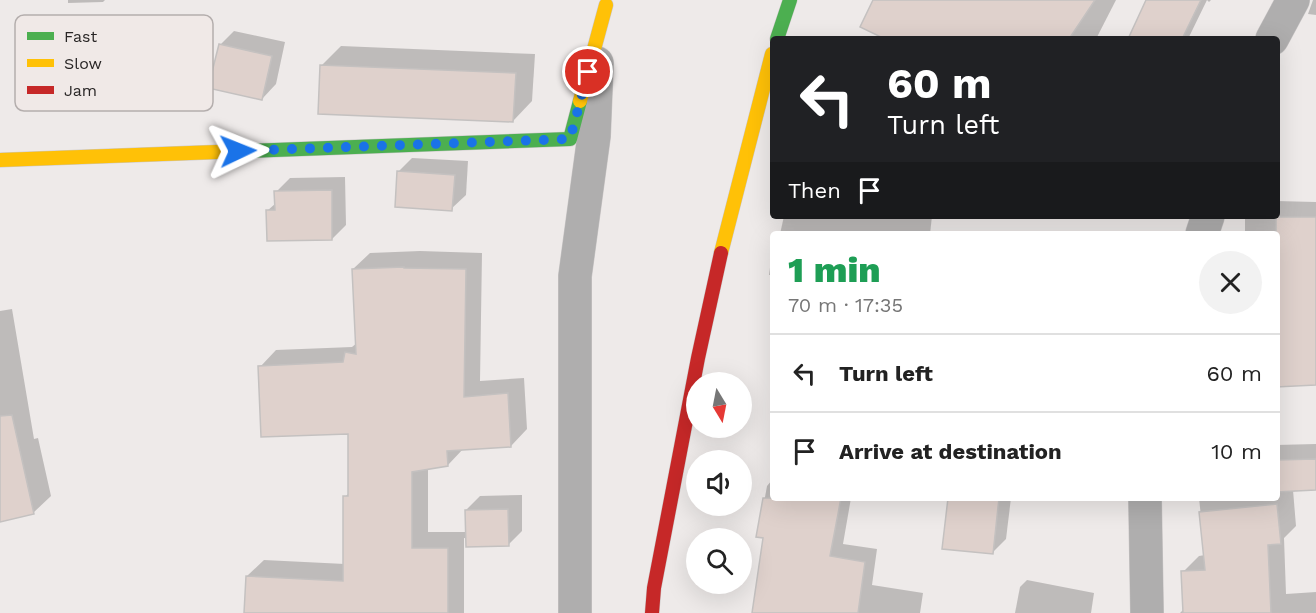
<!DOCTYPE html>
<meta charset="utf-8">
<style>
:root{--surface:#fff;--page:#f2f2f2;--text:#222;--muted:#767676;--line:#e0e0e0}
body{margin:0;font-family:"Work Sans",sans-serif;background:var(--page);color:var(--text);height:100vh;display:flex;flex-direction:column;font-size:22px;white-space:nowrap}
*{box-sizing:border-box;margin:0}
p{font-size:20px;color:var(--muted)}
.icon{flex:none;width:33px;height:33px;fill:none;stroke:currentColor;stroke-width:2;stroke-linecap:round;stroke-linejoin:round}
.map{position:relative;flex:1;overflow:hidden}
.side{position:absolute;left:770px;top:231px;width:510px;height:270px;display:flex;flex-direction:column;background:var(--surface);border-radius:6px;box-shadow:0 6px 24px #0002}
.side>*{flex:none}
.banner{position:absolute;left:770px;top:36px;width:510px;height:183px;border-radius:6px;box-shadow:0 6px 24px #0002;background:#202124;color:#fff;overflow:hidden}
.needle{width:39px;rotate:170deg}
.fabs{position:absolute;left:686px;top:372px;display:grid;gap:12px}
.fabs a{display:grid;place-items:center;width:66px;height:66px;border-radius:50%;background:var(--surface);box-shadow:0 6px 24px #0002;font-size:30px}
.pin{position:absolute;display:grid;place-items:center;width:51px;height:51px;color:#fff;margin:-26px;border:3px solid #fff;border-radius:50%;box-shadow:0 2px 6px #0007}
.me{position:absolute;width:66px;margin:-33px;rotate:88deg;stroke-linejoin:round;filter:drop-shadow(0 0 4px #0008)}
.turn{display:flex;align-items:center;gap:21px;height:126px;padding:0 18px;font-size:27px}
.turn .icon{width:78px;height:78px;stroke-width:2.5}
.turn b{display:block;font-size:42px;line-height:51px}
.then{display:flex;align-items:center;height:57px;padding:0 18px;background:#0003;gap:12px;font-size:22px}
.round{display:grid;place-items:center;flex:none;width:63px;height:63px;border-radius:32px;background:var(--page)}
.headline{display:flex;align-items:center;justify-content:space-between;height:102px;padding:0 18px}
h1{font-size:36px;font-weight:800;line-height:45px;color:#1e9e55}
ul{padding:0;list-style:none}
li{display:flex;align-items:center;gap:18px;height:78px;padding:0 18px;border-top:2px solid var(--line)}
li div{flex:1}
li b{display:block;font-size:22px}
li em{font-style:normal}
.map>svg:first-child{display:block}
.shadow{fill:#0003}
.building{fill:#dfd1cc;stroke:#c4c1c0;stroke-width:1.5}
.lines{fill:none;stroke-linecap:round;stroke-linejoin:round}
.street-casing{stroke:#cac7c7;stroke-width:34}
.fast-casing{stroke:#cac7c7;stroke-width:15}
.slow-casing{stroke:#cac7c7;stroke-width:15}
.jam-casing{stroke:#cac7c7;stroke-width:15}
.street{stroke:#afaeae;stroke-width:33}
.fast{stroke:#4caf50;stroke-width:14}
.slow{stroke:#ffc107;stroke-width:14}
.jam{stroke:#c62828;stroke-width:14}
.route{stroke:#1a73e8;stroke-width:10;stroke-dasharray:0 18}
.key{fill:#f0e9e7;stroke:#b4aead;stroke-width:1.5}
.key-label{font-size:16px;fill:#282525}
</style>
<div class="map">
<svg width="1316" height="613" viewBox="0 0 1316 613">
<rect width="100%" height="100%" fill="#eeeae9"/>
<g class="shadow">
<path d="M 68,0 L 105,0 L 103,2 L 68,3 Z"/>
<path d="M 874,0 L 1116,0 L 1096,39 L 889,39 Z"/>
<path d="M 1170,0 L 1211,0 L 1209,2 L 1207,0 L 1188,39 L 1146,39 Z"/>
<path d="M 1313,0 L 1316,0 L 1316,15 L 1308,14 Z"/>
<path d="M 234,31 L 285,42 L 276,84 L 262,99 L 220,45 Z"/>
<path d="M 341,46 L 535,54 L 532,101 L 513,121 L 322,65 Z"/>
<path d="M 412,158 L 468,161 L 466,195 L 451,209 L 398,172 Z"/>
<path d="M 345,177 L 346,225 L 332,239 L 267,211 L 276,203 L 276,192 L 290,178 Z"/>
<path d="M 1276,201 L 1316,202 L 1316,383 L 1276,234 L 1245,234 L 1245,217 L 1276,216 Z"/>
<path d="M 784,216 L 932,216 L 930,234 L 780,234 Z"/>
<path d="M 420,251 L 482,253 L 480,381 L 524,378 L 527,429 L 511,446 L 464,448 L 448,465 L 428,468 L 428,532 L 467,532 L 466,510 L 480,496 L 522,495 L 522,531 L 508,545 L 464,538 L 464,613 L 245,613 L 247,576 L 264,560 L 345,564 L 345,497 L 350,492 L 350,433 L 260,367 L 276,350 L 352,347 L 357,343 L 353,269 L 370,253 Z"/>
<path d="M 772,253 L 772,275 L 769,275 Z"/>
<path d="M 12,309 L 34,439 L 38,438 L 51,496 L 33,513 L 0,520 L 0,311 Z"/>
<path d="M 1316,444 L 1316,489 L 1293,490 L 1296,526 L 1284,538 L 1286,594 L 1316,592 L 1316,613 L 1180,613 L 1184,609 L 1183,572 L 1199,556 L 1205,555 L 1199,498 L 1276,498 L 1276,445 Z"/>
<path d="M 772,480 L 772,498 L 851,498 L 843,544 L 877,549 L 872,585 L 923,593 L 920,613 L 753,613 L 764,537 L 758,536 L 767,486 Z"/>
<path d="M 950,498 L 1011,498 L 1006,539 L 992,553 Z"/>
<path d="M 1027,580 L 1094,593 L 1091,613 L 1015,613 L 1020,587 Z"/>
</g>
<g class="building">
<path d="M 873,0 L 1095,0 L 1069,39 L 885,39 L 860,27 Z"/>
<path d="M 1146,0 L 1201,0 L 1182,39 L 1128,39 Z"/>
<path d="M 219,44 L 272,56 L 262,100 L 208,88 Z"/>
<path d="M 320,65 L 516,73 L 513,122 L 318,114 Z"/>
<path d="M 397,171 L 455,175 L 452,211 L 395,207 Z"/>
<path d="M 332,190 L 332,240 L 267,241 L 266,210 L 275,210 L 274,191 Z"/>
<path d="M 1276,217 L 1316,217 L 1316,385 L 1276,387 Z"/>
<path d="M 404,267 L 404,268 L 466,269 L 464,397 L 508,393 L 511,447 L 447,451 L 448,466 L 412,472 L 412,548 L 448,548 L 448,613 L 244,613 L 246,576 L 343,581 L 343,496 L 348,496 L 348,434 L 261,437 L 258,366 L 343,362 L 345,352 L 356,354 L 352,269 Z"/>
<path d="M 12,415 L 34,514 L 0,522 L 0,416 Z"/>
<path d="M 1316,459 L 1316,490 L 1276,492 L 1276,460 Z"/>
<path d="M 763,498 L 841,498 L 830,556 L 865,562 L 858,613 L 752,613 L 763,538 L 756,537 Z"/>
<path d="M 948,498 L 999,498 L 993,554 L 942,549 Z"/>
<path d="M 1277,504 L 1281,544 L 1268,545 L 1271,613 L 1183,613 L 1181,571 L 1205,570 L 1199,512 Z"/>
<path d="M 508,509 L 509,546 L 466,547 L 465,510 Z"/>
</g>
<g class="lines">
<g class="street-casing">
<g id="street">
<path d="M 1272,39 L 1293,0"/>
<path d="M 1202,234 L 1208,216"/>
<path d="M 1145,498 L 1147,613"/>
<path d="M 575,613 L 575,276 L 594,136 L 597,63"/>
</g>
</g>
<g class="fast-casing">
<g id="fast">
<path d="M 777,39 L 790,0"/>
<path d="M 244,151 L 570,139 L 580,101"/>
</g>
</g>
<g class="slow-casing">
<g id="slow">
<path d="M 580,101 L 606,5"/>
<path d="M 0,160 L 244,151"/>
<path d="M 721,253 L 772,54"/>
</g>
</g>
<g class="jam-casing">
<path id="jam" d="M 652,613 L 654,588 L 698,358 L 721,253"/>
</g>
<use href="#street" class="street"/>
<use href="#fast" class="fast"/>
<use href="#slow" class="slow"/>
<use href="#jam" class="jam"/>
</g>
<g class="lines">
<path class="route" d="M 238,151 L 570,139 L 588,72"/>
</g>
<rect x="15" y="15" width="198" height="96" rx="9" class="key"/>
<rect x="27" y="32" width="27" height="8" fill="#4caf50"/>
<rect x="27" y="59" width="27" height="8" fill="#ffc107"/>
<rect x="27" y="86" width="27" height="8" fill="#c62828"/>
<g class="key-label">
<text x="64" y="42">Fast</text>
<text x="64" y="69">Slow</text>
<text x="64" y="96">Jam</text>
</g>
</svg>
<div class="fabs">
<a><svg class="needle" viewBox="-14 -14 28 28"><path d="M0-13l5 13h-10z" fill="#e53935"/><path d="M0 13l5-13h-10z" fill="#767676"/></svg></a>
<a><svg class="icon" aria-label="sound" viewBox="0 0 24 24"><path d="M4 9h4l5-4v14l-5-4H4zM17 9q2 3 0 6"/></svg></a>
<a><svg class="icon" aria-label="search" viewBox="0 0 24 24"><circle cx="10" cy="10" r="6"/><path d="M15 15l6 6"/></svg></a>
</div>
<div class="pin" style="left:588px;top:72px;background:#d93025"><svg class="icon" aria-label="arrive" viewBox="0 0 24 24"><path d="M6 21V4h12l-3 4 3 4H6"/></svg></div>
<svg class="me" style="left:238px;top:151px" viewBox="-20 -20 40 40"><path d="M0-17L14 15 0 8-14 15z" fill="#1a73e8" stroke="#fff" stroke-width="4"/></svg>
<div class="banner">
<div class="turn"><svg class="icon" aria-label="left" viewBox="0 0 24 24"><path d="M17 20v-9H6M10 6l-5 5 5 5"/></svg><div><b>60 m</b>Turn left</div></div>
<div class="then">Then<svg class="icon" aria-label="arrive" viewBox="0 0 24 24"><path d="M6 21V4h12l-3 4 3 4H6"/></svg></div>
</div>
<section class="side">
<div class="headline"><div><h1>1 min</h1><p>70 m · 17:35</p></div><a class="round"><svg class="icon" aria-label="close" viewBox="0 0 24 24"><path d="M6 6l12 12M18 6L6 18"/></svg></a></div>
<ul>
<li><svg class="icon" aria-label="left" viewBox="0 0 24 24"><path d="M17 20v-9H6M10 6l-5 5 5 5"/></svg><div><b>Turn left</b></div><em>60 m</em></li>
<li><svg class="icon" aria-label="arrive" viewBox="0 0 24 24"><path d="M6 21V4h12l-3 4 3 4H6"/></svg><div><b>Arrive at destination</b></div><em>10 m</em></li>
</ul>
</section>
</div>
